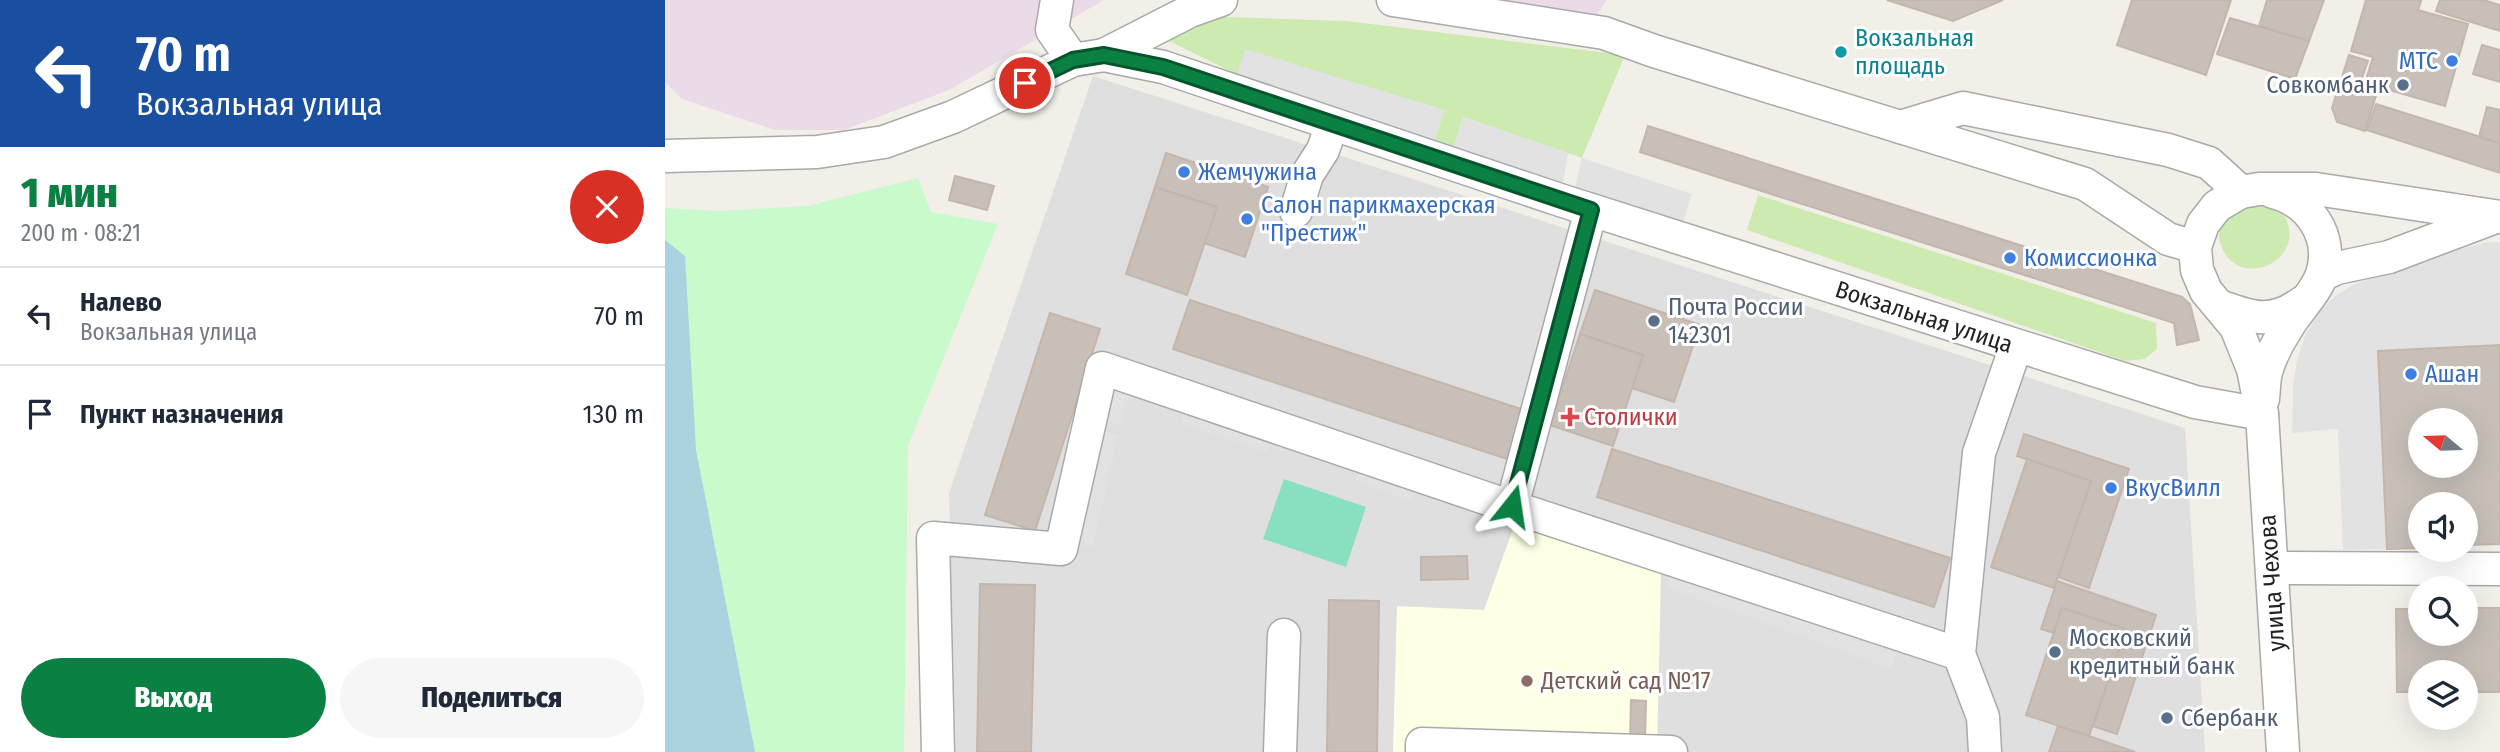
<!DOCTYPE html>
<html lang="ru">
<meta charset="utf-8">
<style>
:root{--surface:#fff;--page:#f6f6f7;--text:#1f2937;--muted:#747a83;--line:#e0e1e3;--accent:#0b8043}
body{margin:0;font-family:"Fira Sans Condensed",sans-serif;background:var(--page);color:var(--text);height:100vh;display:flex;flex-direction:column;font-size:26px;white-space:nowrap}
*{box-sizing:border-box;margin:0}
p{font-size:23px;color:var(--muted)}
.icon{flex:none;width:38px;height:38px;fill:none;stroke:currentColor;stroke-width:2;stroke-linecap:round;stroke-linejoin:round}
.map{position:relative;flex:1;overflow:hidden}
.panel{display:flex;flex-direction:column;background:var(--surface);width:665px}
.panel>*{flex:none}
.guide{background:#1a4fa0;color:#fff;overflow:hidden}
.needle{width:46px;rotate:289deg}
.tools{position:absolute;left:1743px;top:408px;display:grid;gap:14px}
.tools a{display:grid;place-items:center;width:70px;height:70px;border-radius:50%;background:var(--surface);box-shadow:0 7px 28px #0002;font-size:35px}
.pin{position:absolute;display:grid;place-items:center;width:60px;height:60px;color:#fff;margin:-30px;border:4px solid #fff;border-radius:50%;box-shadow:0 2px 7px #0007}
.me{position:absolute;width:77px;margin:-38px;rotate:15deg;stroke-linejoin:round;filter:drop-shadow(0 0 5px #0008)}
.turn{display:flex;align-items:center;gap:24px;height:147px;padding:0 21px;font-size:32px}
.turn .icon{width:91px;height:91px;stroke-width:2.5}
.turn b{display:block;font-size:49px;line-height:60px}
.round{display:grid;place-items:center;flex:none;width:74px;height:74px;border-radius:37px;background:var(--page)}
.headline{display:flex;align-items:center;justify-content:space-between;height:119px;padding:0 21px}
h1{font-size:42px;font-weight:800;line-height:52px;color:var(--accent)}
.primary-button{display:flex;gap:14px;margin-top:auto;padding:14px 21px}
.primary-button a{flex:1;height:80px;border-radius:42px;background:var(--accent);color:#fff;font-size:28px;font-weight:800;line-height:80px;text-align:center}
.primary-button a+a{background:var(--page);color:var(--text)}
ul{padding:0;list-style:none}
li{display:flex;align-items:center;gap:21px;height:98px;padding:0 21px;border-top:2px solid var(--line)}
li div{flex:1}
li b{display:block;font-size:26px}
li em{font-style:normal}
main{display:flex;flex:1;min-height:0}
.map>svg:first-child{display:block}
.residential{fill:#e0dfdf}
.industrial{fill:#ebdbe8}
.education{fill:#ffffe5}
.grass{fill:#cdebb0}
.park{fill:#c8facc}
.pitch{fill:#88e0be}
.parking{fill:#e2e2e2}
.water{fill:#aad3df}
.building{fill:#c7bfb8;stroke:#c4b6ab;stroke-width:2;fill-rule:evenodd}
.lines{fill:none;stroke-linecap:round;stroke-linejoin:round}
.minor-casing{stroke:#a9a9a9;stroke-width:35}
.minor{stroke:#fff;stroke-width:32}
.route-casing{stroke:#07532c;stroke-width:18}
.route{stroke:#0b8043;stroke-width:12}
.culture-dot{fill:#0f9aa8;stroke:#fff;stroke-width:2.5}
.shop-dot{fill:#3f7fe0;stroke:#fff;stroke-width:2.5}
.service-dot{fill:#5c6f8a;stroke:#fff;stroke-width:2.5}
.health-dot{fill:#e0444e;stroke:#fff;stroke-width:2.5}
.education-dot{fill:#8d6e63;stroke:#fff;stroke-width:2.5}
.labels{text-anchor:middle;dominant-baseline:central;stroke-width:6;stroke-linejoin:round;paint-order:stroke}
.culture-label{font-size:24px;fill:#0d838f;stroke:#fff;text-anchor:start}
.shop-label{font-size:24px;fill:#366cbe;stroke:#fff;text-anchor:start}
.service-label{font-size:24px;fill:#4e5e75;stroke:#fff;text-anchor:start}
.street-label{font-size:24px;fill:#222;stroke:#fff}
.health-label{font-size:24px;fill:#be3a42;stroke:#fff;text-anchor:start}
.education-label{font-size:24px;fill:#785e54;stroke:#fff;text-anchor:start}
</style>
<main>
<section class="panel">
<div class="guide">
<div class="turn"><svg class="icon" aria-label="left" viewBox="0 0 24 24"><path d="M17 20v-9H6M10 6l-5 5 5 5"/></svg><div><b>70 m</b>Вокзальная улица</div></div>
</div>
<div class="headline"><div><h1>1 мин</h1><p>200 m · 08:21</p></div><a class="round" style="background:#d93025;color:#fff"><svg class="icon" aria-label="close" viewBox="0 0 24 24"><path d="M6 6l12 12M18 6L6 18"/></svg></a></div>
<ul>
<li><svg class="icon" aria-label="left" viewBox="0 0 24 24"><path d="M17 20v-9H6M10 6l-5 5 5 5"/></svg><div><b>Налево</b><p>Вокзальная улица</p></div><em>70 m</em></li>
<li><svg class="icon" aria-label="arrive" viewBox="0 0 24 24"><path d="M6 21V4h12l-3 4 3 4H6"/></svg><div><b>Пункт назначения</b></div><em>130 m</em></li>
</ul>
<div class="primary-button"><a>Выход</a><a>Поделиться</a></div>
</section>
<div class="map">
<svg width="1835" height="752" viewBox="0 0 1835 752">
<rect width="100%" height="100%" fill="#f2efe9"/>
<path class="residential" d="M 428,76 L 1520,428 L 1540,752 L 291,752 L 284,493 Z"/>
<g class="industrial">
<path d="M 0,0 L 439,0 L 284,90 L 179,130 L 110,130 L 17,99 L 0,82 Z"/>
<path d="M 804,0 L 942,0 L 929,19 Z"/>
</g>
<path class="education" d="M 849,526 L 996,572 L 992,752 L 728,752 L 732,606 L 819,610 Z"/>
<g class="grass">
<path d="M 531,16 L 682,21 L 960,55 L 917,158 L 798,117 L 784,163 L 765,157 L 779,110 L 580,50 L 573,75 L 504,41 L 511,23 Z"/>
<path d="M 1093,195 L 1491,323 L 1492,349 L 1480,359 L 1460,361 L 1082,230 Z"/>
<path d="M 1581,199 C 1591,202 1604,203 1613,208 C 1617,211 1620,217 1622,221 C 1638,263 1574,289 1557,248 C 1547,224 1566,213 1581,199 Z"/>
</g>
<path class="park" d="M 253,178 L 266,212 L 333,224 L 243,446 L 239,752 L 0,752 L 0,208 L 54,211 L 143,206 Z"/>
<path class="pitch" d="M 619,479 L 701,507 L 681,567 L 598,539 Z"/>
<g class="parking">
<path d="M 580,49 L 779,110 L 765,157 L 567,91 Z"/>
<path d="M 798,117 L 903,153 L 895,200 L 784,163 Z"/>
<path d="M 917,158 L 1027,194 L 1013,238 L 906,204 Z"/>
<path d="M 1823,242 L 1835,242 L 1835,345 L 1713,351 L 1722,549 L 1678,550 L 1673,429 L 1627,433 L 1628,386 L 1632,360 L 1640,336 L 1653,313 L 1670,296 L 1690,284 L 1767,256 Z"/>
<path d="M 437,368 L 468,379 L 457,425 L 426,418 Z"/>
<path d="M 524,397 L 611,427 L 602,452 L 515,423 Z"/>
<path d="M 424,427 L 454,435 L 427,547 L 398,540 Z"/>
<path d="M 698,457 L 757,477 L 747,501 L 691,481 Z"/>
<path d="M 1002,558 L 1237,635 L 1227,669 L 1003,588 Z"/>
</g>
<path class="water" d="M 0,240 L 20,256 L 31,450 L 90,752 L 0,752 Z"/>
<g class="building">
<path d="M 1222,0 L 1338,0 L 1288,21 Z"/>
<path d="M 1467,0 L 1566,0 L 1541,75 L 1452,45 Z"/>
<path d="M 1602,0 L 1659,0 L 1644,41 L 1594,26 Z"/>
<path d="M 1701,0 L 1751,0 L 1756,1 L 1753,10 L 1803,24 L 1780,106 L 1700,83 L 1708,57 L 1686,51 Z"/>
<path d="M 1775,0 L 1818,0 L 1835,5 L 1835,31 L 1771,11 Z"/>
<path d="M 1565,18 L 1644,41 L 1630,79 L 1552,54 Z"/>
<path d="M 1817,45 L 1835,50 L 1835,82 L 1808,74 Z"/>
<path d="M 1684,55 L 1703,61 L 1695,83 L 1713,89 L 1700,131 L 1672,122 L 1667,108 Z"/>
<path d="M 1711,104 L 1835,143 L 1835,173 L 1702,130 Z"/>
<path d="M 1822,107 L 1835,110 L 1835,143 L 1814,137 Z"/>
<path d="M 983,126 L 1517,297 L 1525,304 L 1534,340 L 1512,345 L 1509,323 L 975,152 Z"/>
<path d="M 501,153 L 603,187 L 580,257 L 539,243 L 552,207 L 490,187 Z"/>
<path d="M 290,176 L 329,186 L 322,210 L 284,200 Z"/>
<path d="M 490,187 L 552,207 L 522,295 L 461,274 Z"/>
<path d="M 930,290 L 1035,325 L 1009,402 L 967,388 L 978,355 L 915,334 Z"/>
<path d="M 525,300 L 859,410 L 842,459 L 508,349 Z"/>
<path d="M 385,313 L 435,329 L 370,531 L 320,515 Z"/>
<path d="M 915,334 L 978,355 L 948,446 L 885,425 Z"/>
<path d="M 1835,345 L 1835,544 L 1801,545 L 1801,504 L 1755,504 L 1755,548 L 1722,549 L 1713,351 ZM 1755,420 L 1801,420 L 1801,466 L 1755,466 Z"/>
<path d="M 1359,434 L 1464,469 L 1424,588 L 1393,577 L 1426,481 L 1352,456 Z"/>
<path d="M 947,449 L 1285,558 L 1269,607 L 932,497 Z"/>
<path d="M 1362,459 L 1426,481 L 1389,588 L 1326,567 Z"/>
<path d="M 802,556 L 803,579 L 756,580 L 756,557 Z"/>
<path d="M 1392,581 L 1491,615 L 1452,734 L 1428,726 L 1461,629 L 1397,608 L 1389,633 L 1376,629 Z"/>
<path d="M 315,584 L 370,585 L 366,752 L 312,752 Z"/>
<path d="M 664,600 L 714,601 L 712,752 L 662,752 Z"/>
<path d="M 1397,608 L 1461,629 L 1424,736 L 1361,715 Z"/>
<path d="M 1801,608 L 1835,608 L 1835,692 L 1801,692 L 1801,672 L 1755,672 L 1755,692 L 1732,692 L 1731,609 L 1755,609 L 1755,634 L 1801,634 Z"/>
<path d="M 966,700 L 981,701 L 980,741 L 965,741 Z"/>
<path d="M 1393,726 L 1424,736 L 1470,752 L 1384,752 Z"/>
</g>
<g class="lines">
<g class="minor-casing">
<g id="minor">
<path d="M 392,0 L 387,30 L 408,60"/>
<path d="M 728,0 L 939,33 L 989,51 L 1420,184 L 1503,239 L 1530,247"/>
<path d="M 439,55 L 525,11 L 556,0"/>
<path d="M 1235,127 L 1298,108 L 1503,150 L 1544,163 L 1576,192"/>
<path d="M 0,156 L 152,152 L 219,142 L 288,117 L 408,60 L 439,55 L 498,67 L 895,200 L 1530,402 L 1597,414"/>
<path d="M 631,211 L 642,175 L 658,150 L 667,124"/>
<path d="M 1657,275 L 1672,268 L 1724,257 L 1825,219"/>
<path d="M 1557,307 C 1590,319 1608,324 1638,302"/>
<path d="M 1598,399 C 1599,390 1599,380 1601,372 C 1605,358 1614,340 1622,328 C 1632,310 1651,293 1657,274 C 1669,236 1644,201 1608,192"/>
<path d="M 847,506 L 926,210"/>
<path d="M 1608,568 L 1835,569"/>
<path d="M 273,752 L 268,538 L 396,549 L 437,368 L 829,501 L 1294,654"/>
<path d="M 615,752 L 619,635"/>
<path d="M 757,752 L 757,744 L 1006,752"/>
<path d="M 1320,752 L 1318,717 L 1294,654 L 1314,453 L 1351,346"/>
<path d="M 1618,752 L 1597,414 L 1588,369 L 1571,327 L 1541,291 L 1532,270 L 1530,247 L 1538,224 L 1552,206 L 1576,192 L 1594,189 L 1651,189 L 1835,217"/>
</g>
</g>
<use href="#minor" class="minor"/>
</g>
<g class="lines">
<g class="route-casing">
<path id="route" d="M 360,83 L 408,60 L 439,55 L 498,67 L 926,210 L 847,506"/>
</g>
<use href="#route" class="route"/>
</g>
<circle class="culture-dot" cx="1176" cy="52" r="7"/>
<g class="shop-dot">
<circle cx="1787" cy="61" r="7"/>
<circle cx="519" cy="172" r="7"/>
<circle cx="582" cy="219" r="7"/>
<circle cx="1345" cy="258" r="7"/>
<circle cx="1746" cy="374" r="7"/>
<circle cx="1446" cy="488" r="7"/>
</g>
<g class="service-dot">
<circle cx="1738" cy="85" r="7"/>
<circle cx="989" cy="321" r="7"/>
<circle cx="1390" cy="652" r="7"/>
<circle cx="1502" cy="718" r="7"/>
</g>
<path class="health-dot" d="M901.5 406.5h7v7h7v7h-7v7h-7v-7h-7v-7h7z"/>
<circle class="education-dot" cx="862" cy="681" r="7"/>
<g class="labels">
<g class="culture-label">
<text x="1190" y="38">Вокзальная<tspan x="1190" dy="28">площадь</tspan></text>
</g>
<g class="shop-label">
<text x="1773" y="61" text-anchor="end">МТС</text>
<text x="533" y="172">Жемчужина</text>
<text x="596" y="205">Салон парикмахерская<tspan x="596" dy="28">"Престиж"</tspan></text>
<text x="1359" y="258">Комиссионка</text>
<text x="1760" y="374">Ашан</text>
<text x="1460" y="488">ВкусВилл</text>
</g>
<g class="service-label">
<text x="1724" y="85" text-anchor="end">Совкомбанк</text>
<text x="1003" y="307">Почта России<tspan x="1003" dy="28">142301</tspan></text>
<text x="1404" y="638">Московский<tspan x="1404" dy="28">кредитный банк</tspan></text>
<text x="1516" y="718">Сбербанк</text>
</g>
<g class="street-label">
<text transform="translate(1259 317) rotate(18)">Вокзальная улица</text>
<text transform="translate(1607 583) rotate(-94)">улица Чехова</text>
</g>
<g class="health-label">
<text x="919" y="417">Столички</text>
</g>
<g class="education-label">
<text x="876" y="681">Детский сад №17</text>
</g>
</g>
</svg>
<div class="tools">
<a><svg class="needle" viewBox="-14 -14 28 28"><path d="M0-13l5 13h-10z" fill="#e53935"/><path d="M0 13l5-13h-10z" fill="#747a83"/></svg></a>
<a><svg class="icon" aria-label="sound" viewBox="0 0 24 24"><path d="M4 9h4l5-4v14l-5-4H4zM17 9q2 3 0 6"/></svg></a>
<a><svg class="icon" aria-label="search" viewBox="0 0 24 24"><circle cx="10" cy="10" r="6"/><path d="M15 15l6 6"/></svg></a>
<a><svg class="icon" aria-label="layers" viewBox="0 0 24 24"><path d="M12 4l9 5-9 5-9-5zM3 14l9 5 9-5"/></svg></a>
</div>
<div class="pin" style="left:360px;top:83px;background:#d93025"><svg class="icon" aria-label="arrive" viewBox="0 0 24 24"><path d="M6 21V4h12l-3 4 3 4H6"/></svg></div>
<svg class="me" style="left:847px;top:506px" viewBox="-20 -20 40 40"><path d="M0-17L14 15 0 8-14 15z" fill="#0b8043" stroke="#fff" stroke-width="4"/></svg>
</div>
</main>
